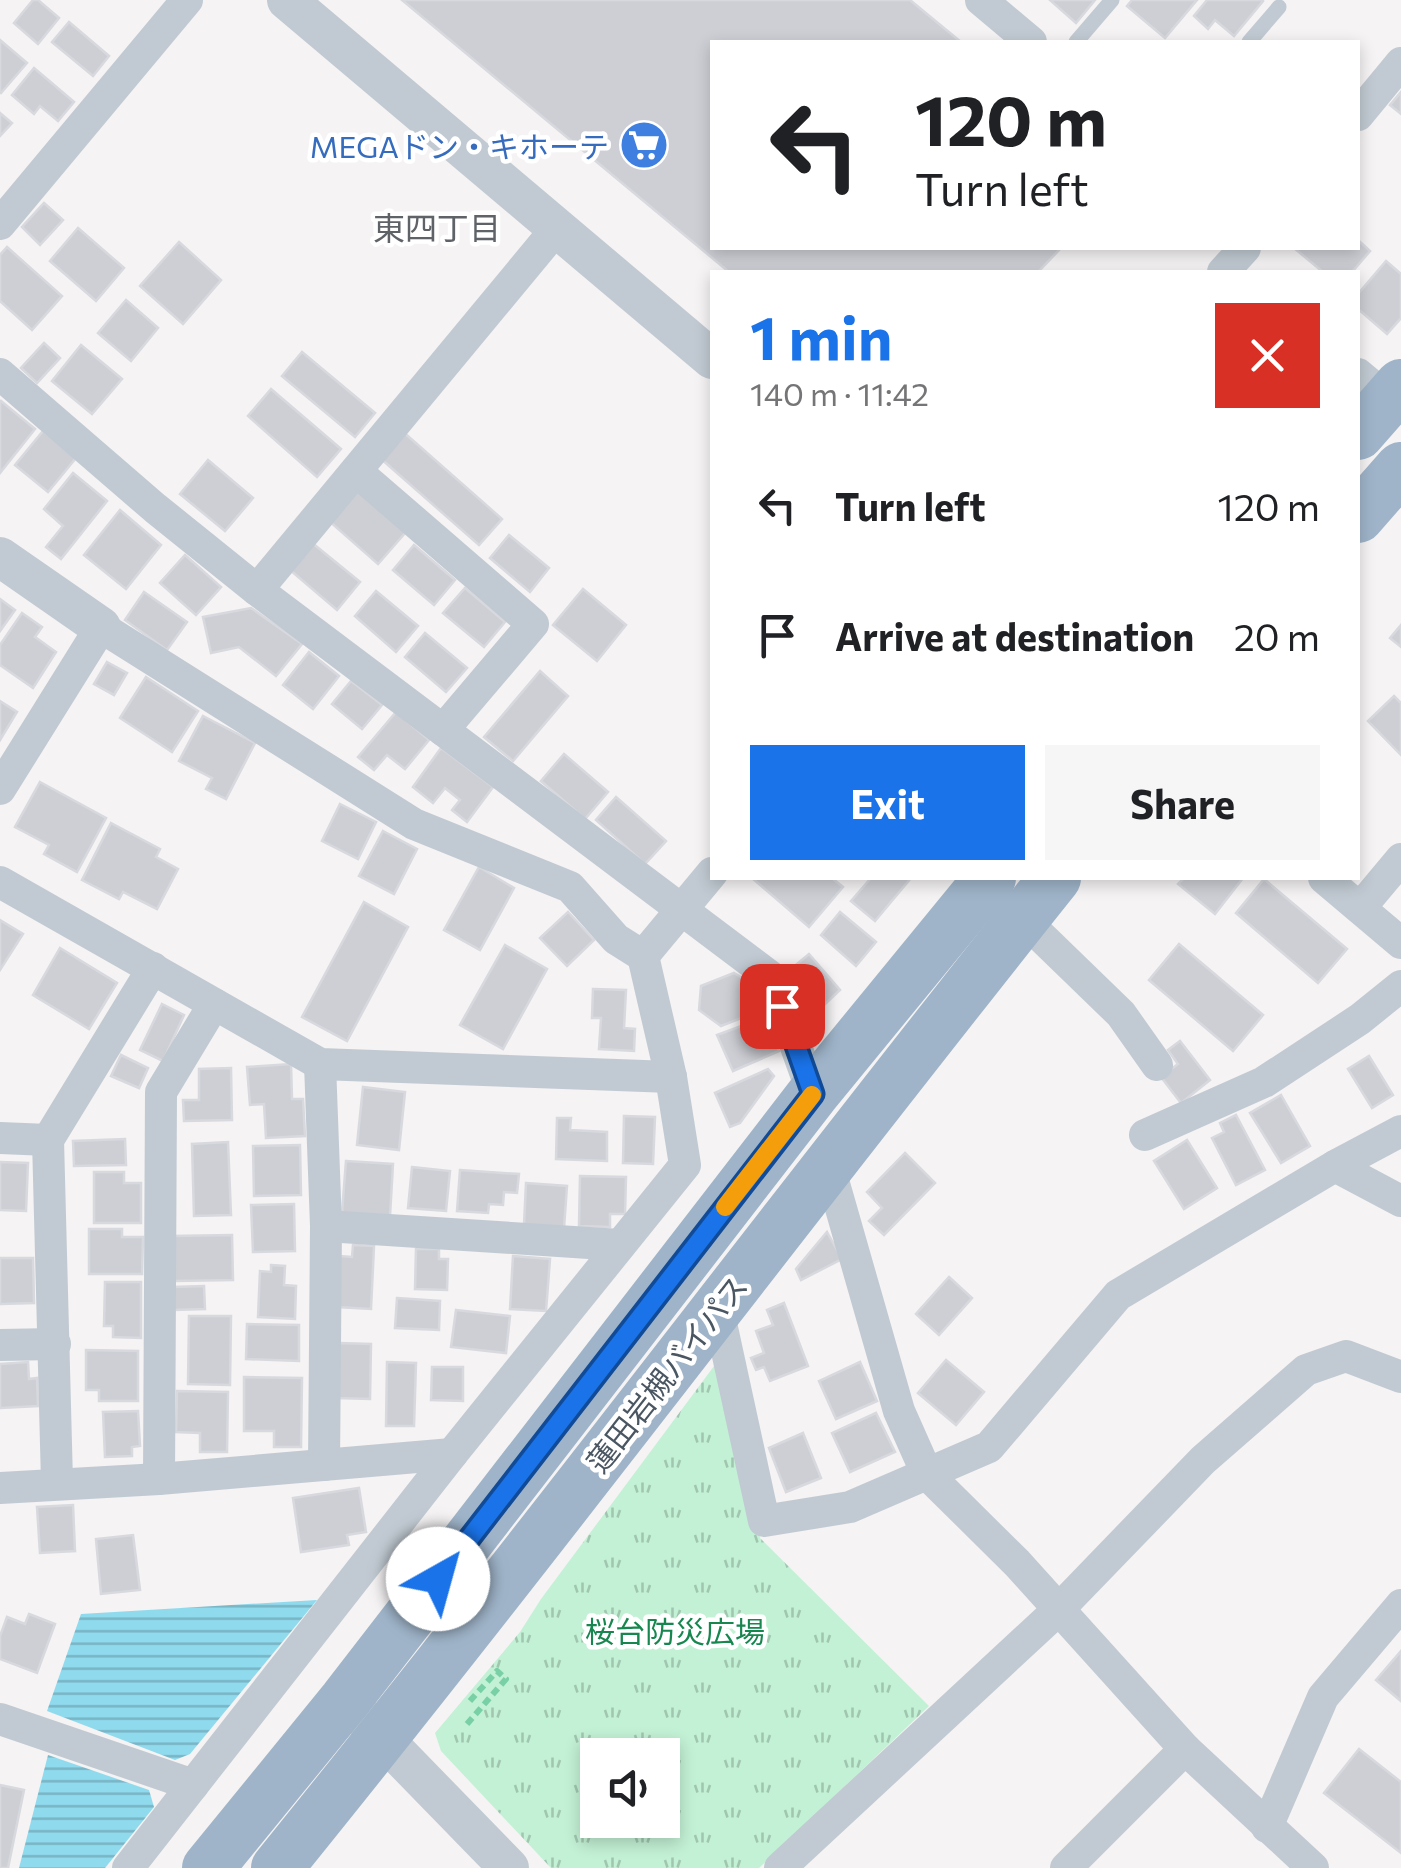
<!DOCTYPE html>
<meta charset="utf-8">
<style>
:root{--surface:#fff;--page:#f6f6f6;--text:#202124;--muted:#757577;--accent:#1a73e8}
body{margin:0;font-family:Commissioner,"Noto Sans JP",sans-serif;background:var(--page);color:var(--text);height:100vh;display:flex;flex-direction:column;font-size:38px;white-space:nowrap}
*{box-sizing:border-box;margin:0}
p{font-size:32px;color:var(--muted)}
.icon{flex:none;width:55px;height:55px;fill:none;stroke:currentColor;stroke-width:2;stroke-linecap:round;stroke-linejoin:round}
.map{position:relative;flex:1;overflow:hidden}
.sheet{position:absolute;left:710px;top:270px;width:650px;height:610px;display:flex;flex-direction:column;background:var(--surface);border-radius:0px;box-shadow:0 5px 15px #0003}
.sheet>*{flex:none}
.top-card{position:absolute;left:710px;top:40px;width:650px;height:210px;border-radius:0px;box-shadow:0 5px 15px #0003;background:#fff;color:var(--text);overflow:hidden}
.buttons{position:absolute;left:580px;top:1738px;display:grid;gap:20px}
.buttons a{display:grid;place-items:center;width:100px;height:100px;border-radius:0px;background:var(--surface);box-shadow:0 5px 15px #0003;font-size:50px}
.pin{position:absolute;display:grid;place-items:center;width:85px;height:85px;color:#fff;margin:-42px;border-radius:20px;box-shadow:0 5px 15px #0006}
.me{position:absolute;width:110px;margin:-55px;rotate:38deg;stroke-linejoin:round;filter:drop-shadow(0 0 8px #0008)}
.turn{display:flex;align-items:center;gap:35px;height:210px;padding:0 40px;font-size:45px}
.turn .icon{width:130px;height:130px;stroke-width:2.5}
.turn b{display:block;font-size:70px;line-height:85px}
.round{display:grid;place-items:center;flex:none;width:105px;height:105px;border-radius:0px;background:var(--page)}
.headline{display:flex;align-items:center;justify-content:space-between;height:170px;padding:0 40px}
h1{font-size:60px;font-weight:700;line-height:75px;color:var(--accent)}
.primary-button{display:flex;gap:20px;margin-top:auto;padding:20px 40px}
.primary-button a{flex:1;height:115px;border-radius:0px;background:var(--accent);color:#fff;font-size:40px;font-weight:700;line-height:115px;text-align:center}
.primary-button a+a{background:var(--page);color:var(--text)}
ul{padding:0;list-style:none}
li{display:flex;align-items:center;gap:30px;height:130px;padding:0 40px}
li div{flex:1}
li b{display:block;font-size:38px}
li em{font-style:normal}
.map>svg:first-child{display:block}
.park{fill:url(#park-tufts);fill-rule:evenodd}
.water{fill:url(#water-rules)}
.building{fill:#cdcfd5;stroke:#d7d9de;stroke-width:2.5}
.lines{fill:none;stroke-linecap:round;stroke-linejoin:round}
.path{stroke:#7ad0a6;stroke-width:6;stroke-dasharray:8 5;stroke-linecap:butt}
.service{stroke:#c1cad2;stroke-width:15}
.minor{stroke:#c1cad2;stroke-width:32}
.tertiary{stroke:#c1cad2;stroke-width:40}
.trunk{stroke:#9fb4c9;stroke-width:52}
.route-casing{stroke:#114b97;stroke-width:25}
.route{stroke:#1a73e8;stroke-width:18}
.slow{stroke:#f59e0b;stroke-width:18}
.labels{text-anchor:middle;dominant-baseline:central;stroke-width:9;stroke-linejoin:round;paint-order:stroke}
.shop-label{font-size:30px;fill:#366cbe;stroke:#fff;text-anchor:end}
.street-label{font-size:30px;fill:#4a5661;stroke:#fff}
.park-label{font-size:30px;fill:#17864f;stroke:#fff}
.neighbourhood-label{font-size:32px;fill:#5f6368;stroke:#fff}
</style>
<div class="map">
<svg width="1401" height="1868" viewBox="0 0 1401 1868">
<defs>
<pattern id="park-tufts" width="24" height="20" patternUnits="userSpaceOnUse" patternTransform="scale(2.5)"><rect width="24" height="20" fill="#c3f1d5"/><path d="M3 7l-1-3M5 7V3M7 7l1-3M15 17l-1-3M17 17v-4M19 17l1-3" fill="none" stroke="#a0c6b0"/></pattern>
<pattern id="water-rules" width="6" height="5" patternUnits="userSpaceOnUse" patternTransform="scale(2.5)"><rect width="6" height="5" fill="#90daee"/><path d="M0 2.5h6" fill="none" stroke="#78b4c4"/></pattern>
</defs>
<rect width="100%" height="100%" fill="#f5f3f3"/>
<path class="park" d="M 720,1358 L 732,1394 L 760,1538 L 929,1706 L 759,1868 L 551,1868 L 441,1751 L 435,1733 L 520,1632 L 541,1599 ZM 598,1755 L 662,1755 L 662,1820 L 598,1820 Z"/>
<g class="water">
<path d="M 317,1600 L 190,1754 L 175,1760 L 47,1711 L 81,1614 Z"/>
<path d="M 48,1755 L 149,1790 L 154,1807 L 105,1868 L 19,1868 Z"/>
</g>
<g class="building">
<path d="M 33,0 L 38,0 L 59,18 L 38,44 L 14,23 Z"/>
<path d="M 402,0 L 910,0 L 961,42 L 712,42 L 712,248 L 1061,248 L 1038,272 L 729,272 Z"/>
<path d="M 1050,0 L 1095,0 L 1076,23 Z"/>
<path d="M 1132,0 L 1197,0 L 1165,38 L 1127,6 Z"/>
<path d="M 1207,0 L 1262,0 L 1263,1 L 1234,36 L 1215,20 L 1208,29 L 1194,16 Z"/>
<path d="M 69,22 L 109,56 L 93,76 L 52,42 Z"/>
<path d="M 0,40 L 27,63 L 1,93 L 0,92 Z"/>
<path d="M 34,68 L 74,102 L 58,121 L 40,106 L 34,114 L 12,95 Z"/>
<path d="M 1401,92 L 1401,114 L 1390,105 Z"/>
<path d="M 0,113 L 12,123 L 0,136 Z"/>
<path d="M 44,203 L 63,220 L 40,245 L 22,227 Z"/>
<path d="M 78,228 L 124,268 L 96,301 L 50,261 Z"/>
<path d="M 1358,240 L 1370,251 L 1352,272 L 1323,272 L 1294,248 L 1358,248 Z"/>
<path d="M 179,242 L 221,280 L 183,324 L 140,286 Z"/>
<path d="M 7,247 L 62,296 L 32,330 L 0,301 L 0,255 Z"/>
<path d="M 1386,261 L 1401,274 L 1401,318 L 1387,334 L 1358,309 L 1358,294 Z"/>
<path d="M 126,300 L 158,328 L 131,361 L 98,333 Z"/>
<path d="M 44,343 L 60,358 L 37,383 L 21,368 Z"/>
<path d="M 81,345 L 122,379 L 92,414 L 52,381 Z"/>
<path d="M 302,352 L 375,413 L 355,437 L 282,376 Z"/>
<path d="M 271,389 L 341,449 L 317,477 L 248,416 Z"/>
<path d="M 1,401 L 35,429 L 0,473 L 0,402 Z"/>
<path d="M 401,430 L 502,519 L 479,545 L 379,457 Z"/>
<path d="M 43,431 L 76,458 L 48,492 L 15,465 Z"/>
<path d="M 208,460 L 253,498 L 225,531 L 180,494 Z"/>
<path d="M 73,473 L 107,501 L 61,559 L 46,547 L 63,526 L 44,509 Z"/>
<path d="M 356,489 L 406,532 L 378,564 L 328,520 Z"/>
<path d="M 120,510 L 161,545 L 126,589 L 84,555 Z"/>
<path d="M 509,535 L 549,568 L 530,592 L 490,558 Z"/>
<path d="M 311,542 L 360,582 L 337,610 L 289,569 Z"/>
<path d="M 414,545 L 455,580 L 434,605 L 393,570 Z"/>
<path d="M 185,555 L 221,587 L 196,615 L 160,583 Z"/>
<path d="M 465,588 L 505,622 L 484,647 L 443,613 Z"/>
<path d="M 583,589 L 626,625 L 597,661 L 553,625 Z"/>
<path d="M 376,591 L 418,626 L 396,652 L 355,616 Z"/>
<path d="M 144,592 L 187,622 L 167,650 L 125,620 Z"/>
<path d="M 0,599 L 15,610 L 0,631 Z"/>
<path d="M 251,608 L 302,644 L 276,676 L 239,647 L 211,653 L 203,617 Z"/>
<path d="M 22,613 L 42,627 L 35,637 L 56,652 L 33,688 L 0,665 L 0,645 Z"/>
<path d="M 1401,625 L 1401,647 L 1390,638 Z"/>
<path d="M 425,633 L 467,668 L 446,692 L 405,657 Z"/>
<path d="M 309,652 L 339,676 L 313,709 L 283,685 Z"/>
<path d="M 107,662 L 127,673 L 114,695 L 94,684 Z"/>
<path d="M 540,671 L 568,696 L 513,761 L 484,737 Z"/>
<path d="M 146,677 L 198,711 L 172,752 L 120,718 Z"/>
<path d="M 351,681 L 382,705 L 362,729 L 332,704 Z"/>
<path d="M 1394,696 L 1401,703 L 1401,755 L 1368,721 Z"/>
<path d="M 0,701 L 17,712 L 0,740 Z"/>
<path d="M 396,712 L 429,740 L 405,769 L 387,755 L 374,770 L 358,757 Z"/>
<path d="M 203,716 L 255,743 L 226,799 L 206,789 L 212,778 L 179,761 Z"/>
<path d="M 441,748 L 493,787 L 467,822 L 452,810 L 460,800 L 445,788 L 433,803 L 413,787 Z"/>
<path d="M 564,754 L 608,792 L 585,819 L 541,781 Z"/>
<path d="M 40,782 L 106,818 L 77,872 L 44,854 L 49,845 L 15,827 Z"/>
<path d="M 616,797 L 666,841 L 645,864 L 596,820 Z"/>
<path d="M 340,804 L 376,822 L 358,859 L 322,841 Z"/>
<path d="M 111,823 L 160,849 L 156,857 L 178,869 L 157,909 L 123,892 L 119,899 L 82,880 Z"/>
<path d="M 383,831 L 417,849 L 394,894 L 359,876 Z"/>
<path d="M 479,867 L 514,888 L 480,950 L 444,930 Z"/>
<path d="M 752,878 L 832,878 L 843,887 L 809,927 Z"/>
<path d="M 871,878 L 911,878 L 875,921 L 851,901 Z"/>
<path d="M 1184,878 L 1243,878 L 1215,914 L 1178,884 Z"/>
<path d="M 1264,879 L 1347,949 L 1318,983 L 1236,913 Z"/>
<path d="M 364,902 L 408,927 L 347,1041 L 302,1017 Z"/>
<path d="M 568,912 L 594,940 L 567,966 L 540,938 Z"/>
<path d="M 840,912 L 876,942 L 856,966 L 821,935 Z"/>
<path d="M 0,920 L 23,934 L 0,970 Z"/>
<path d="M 1179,944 L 1263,1015 L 1233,1051 L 1149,980 Z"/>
<path d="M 505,945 L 547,969 L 503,1049 L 460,1025 Z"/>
<path d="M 60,948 L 117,983 L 89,1029 L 33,995 Z"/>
<path d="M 809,954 L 840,990 L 822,1007 L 790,970 Z"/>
<path d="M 734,973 L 753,984 L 764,1009 L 721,1026 L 699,1010 L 701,986 Z"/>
<path d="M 593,989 L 626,990 L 624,1028 L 635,1029 L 634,1051 L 599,1049 L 601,1018 L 592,1018 Z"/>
<path d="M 162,1004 L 184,1015 L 163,1061 L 140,1050 Z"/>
<path d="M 763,1018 L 779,1051 L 733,1071 L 717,1035 Z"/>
<path d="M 1180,1041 L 1210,1080 L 1181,1103 L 1161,1077 L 1178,1064 L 1168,1050 Z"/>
<path d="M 121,1055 L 148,1068 L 139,1088 L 111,1076 Z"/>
<path d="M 1369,1056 L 1393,1095 L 1372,1108 L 1348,1069 Z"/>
<path d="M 291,1064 L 292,1099 L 303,1099 L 305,1136 L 266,1138 L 264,1104 L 250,1105 L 247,1067 Z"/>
<path d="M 231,1068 L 232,1120 L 184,1121 L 183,1100 L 199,1100 L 199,1069 Z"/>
<path d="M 768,1069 L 774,1076 L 740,1123 L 730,1127 L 715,1093 Z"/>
<path d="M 363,1087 L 405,1092 L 399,1150 L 357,1145 Z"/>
<path d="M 1281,1095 L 1310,1146 L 1281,1163 L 1250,1113 Z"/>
<path d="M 1236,1115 L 1265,1170 L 1236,1185 L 1212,1138 L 1224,1132 L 1220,1123 Z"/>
<path d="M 624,1116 L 655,1117 L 653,1164 L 623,1163 Z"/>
<path d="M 557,1118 L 571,1118 L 570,1130 L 607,1132 L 607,1161 L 556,1159 Z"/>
<path d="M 125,1139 L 126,1165 L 74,1166 L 73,1141 Z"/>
<path d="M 1187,1140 L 1217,1188 L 1184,1209 L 1154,1161 Z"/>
<path d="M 228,1142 L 231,1215 L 194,1216 L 192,1144 Z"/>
<path d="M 300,1145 L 301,1195 L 254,1196 L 253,1146 Z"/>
<path d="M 905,1153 L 935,1183 L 884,1235 L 869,1221 L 882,1208 L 867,1192 Z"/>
<path d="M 346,1161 L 393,1164 L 390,1216 L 342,1213 Z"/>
<path d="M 0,1162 L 28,1163 L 26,1211 L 0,1210 Z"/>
<path d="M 412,1167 L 450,1171 L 446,1211 L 408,1208 Z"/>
<path d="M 460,1170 L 519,1174 L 517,1193 L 504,1192 L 503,1205 L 489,1204 L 488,1213 L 457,1211 Z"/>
<path d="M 94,1172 L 124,1172 L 124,1183 L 141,1183 L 141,1223 L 94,1223 Z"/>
<path d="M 580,1176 L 626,1177 L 625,1214 L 610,1214 L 610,1227 L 579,1226 Z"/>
<path d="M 526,1183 L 567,1186 L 564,1228 L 524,1225 Z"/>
<path d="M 294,1204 L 295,1251 L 253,1252 L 251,1205 Z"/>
<path d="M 89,1229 L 122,1229 L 122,1237 L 143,1237 L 142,1274 L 89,1274 Z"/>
<path d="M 827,1232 L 842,1259 L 801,1280 L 796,1269 Z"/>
<path d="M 232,1235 L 233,1280 L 174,1281 L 173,1236 Z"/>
<path d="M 353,1245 L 374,1246 L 371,1309 L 337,1307 L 340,1256 L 352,1257 Z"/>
<path d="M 416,1249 L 439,1249 L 439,1259 L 448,1259 L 447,1290 L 415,1289 Z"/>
<path d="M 513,1256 L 550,1259 L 546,1311 L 510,1309 Z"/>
<path d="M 0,1258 L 33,1258 L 34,1303 L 0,1304 Z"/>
<path d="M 271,1265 L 285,1266 L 284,1285 L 296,1286 L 295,1319 L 258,1317 L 260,1271 L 271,1272 Z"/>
<path d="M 949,1277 L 972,1298 L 939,1335 L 916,1314 Z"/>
<path d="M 105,1282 L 141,1282 L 141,1338 L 113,1337 L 113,1326 L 104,1326 Z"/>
<path d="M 204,1286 L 205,1309 L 174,1310 L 173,1287 Z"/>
<path d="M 397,1298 L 440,1301 L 439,1330 L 395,1328 Z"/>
<path d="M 784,1303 L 808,1366 L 770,1381 L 764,1367 L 756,1370 L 751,1358 L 764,1353 L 756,1331 L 773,1325 L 767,1310 Z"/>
<path d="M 456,1310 L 510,1316 L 506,1353 L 451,1347 Z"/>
<path d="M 189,1316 L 231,1316 L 230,1385 L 188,1384 Z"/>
<path d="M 247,1324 L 299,1325 L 299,1361 L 246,1359 Z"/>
<path d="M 338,1343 L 371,1344 L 370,1399 L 337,1398 Z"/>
<path d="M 86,1350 L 138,1351 L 138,1401 L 99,1401 L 99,1390 L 86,1390 Z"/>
<path d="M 946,1360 L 984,1392 L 956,1425 L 918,1393 Z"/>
<path d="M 28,1362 L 29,1379 L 37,1378 L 38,1406 L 0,1408 L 0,1364 Z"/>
<path d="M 387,1362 L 416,1363 L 414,1426 L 386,1426 Z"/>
<path d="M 860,1362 L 877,1401 L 836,1419 L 819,1381 Z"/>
<path d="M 432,1367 L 463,1367 L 463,1401 L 431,1400 Z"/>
<path d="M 244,1377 L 302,1378 L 301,1447 L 274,1447 L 274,1431 L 244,1431 Z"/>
<path d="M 177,1391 L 228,1392 L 227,1452 L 200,1452 L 200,1433 L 176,1432 Z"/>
<path d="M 138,1411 L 140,1446 L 132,1447 L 132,1456 L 105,1457 L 103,1412 Z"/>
<path d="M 876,1413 L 895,1452 L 850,1472 L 832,1433 Z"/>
<path d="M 803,1433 L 821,1478 L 786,1492 L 769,1448 Z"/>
<path d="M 359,1488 L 366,1532 L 347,1535 L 349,1545 L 301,1552 L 293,1498 Z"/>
<path d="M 73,1505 L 75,1551 L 40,1553 L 37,1507 Z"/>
<path d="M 133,1535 L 140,1590 L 101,1594 L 96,1539 Z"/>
<path d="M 29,1614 L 55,1624 L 37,1673 L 0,1659 L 0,1636 L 7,1617 L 25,1624 Z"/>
<path d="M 1401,1651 L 1401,1701 L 1376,1680 Z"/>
<path d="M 1359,1749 L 1401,1782 L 1401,1853 L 1324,1793 Z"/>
<path d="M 0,1785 L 24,1790 L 8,1868 L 0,1868 Z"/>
</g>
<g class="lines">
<path class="path" d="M 467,1724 L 506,1679 L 497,1671 L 469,1702"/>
<g class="service">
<path d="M 1076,42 L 1112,0"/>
<path d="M 1249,42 L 1279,7"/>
</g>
<g class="minor">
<path d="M 981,0 L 1031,42"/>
<path d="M 1358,115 L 1401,63"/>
<path d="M 0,224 L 187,0"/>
<path d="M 1223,272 L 1245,248"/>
<path d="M 0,374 L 155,508 L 257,590 L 771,977 L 813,1094"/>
<path d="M 1358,374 L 1388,399"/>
<path d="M 356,471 L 533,624 L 443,730"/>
<path d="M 257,590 L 557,228"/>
<path d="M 0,789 L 101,627 L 414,824 L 570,887 L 616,939 L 643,956 L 671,1077 L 685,1165 L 452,1454 L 128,1868"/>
<path d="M 1324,878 L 1401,943"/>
<path d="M 0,882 L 320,1064 L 671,1077"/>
<path d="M 1360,908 L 1401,859"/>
<path d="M 1022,918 L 1121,1014 L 1157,1065"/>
<path d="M 643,956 L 712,873"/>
<path d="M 320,1064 L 326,1226 L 324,1465"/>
<path d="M 1145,1135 L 1264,1082 L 1360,1019 L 1401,986"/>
<path d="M 0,1138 L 48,1140"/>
<path d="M 828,1163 L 899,1411 L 927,1474 L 1017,1563 L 1185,1749 L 1313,1868"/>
<path d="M 1335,1166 L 1401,1201"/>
<path d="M 326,1226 L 620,1245"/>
<path d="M 717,1305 L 764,1521 L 850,1507 L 989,1447 L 1118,1295 L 1335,1166 L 1401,1131"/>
<path d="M 0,1345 L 55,1344"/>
<path d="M 159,1479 L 161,1092 L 214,1004"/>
<path d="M 57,1482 L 48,1140 L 153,968"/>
<path d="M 0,1488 L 159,1479 L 452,1454"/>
<path d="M 0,1719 L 193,1785"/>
<path d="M 1267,1827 L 1323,1697 L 1401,1605"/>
<path d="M 780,1868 L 1057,1611 L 1203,1460 L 1306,1370 L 1346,1356 L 1401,1377"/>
<path d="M 1066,1868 L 1185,1749"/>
</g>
<g class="tertiary">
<path d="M 287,0 L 712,359"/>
<path d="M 0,557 L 101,627"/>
<path d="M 362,1717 L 509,1868"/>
</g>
<g class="trunk">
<path d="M 1358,434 L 1401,385"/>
<path d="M 1358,517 L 1401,468"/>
<path d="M 208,1868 L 345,1700 L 813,1094 L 990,878"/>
<path d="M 277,1868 C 541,1542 793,1206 1055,878"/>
</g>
</g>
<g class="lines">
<g class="route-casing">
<path id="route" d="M 438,1579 L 813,1094 L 782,1006"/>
</g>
<use href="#route" class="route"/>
<path class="slow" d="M 725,1207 L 812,1095"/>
</g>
<defs>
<g id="supermarket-disc" transform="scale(2.5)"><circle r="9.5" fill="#3f7fe0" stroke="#fff"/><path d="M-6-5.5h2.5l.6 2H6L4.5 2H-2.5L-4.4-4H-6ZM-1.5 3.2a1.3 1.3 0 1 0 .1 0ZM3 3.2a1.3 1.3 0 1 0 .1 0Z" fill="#fff"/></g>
</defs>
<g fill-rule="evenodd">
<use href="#supermarket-disc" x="644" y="145"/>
</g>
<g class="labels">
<g class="shop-label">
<text x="609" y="145">MEGAドン・キホーテ</text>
</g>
<g class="street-label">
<text transform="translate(666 1373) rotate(-52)">蓮田岩槻バイパス</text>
</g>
<g class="park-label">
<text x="675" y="1630">桜台防災広場</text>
</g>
<g class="neighbourhood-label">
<text x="437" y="227">東四丁目</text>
</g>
</g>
</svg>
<div class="buttons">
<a><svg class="icon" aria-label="sound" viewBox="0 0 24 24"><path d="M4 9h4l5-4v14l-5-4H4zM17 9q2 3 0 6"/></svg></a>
</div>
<div class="pin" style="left:782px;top:1006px;background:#d93025"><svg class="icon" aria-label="arrive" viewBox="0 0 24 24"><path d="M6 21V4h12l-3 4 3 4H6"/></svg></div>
<svg class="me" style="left:438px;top:1579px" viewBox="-20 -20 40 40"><circle r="19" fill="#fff"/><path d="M0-13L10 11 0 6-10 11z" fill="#1a73e8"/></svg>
<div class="top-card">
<div class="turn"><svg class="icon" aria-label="left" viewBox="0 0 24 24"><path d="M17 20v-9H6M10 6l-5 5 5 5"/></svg><div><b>120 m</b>Turn left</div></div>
</div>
<section class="sheet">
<div class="headline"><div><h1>1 min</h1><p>140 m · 11:42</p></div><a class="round" style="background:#d93025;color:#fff"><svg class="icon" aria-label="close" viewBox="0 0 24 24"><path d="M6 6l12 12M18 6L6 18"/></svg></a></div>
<ul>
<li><svg class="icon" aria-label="left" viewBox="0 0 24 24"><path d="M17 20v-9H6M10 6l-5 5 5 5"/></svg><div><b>Turn left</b></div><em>120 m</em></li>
<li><svg class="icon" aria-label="arrive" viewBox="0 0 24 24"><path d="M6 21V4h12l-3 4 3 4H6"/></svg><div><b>Arrive at destination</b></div><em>20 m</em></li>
</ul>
<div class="primary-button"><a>Exit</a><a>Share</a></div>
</section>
</div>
